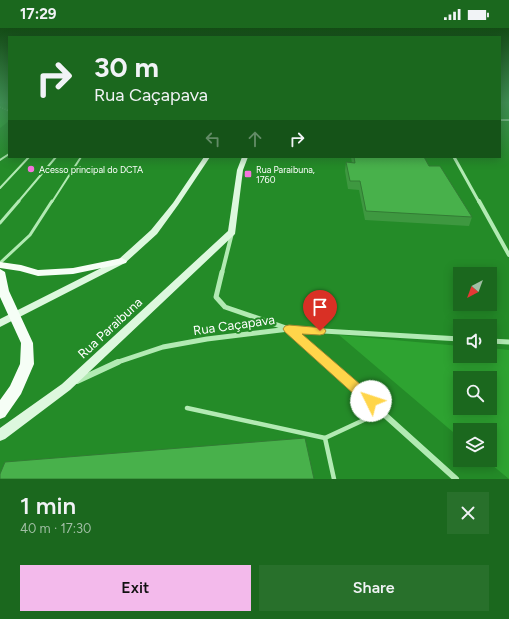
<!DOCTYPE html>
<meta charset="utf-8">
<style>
:root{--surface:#1b681e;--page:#28702b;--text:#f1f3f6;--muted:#a0bea4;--accent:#f3baeb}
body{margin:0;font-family:Figtree,sans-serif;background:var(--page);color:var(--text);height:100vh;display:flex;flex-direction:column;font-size:15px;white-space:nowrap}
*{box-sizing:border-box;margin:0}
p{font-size:13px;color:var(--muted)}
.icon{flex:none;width:22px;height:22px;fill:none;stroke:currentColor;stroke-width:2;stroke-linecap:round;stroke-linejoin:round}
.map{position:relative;height:451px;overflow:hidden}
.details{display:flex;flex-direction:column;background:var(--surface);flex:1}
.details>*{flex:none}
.guide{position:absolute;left:8px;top:8px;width:493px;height:122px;border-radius:0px;box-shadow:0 2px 10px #0003;background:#1b681e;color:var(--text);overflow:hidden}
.needle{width:26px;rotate:221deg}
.buttons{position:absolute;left:453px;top:239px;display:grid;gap:8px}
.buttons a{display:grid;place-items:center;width:44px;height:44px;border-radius:0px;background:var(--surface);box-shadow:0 2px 10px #0003;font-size:20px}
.pin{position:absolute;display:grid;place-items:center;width:34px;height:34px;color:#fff;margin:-41px -17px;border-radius:50% 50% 50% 0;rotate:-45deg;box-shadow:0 0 4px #0007}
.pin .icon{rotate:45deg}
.me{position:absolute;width:44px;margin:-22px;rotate:311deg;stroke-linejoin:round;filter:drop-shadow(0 0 3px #0008)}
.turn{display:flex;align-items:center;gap:14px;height:84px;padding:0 20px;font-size:18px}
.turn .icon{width:52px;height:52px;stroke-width:2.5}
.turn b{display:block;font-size:28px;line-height:34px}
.lanes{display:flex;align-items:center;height:38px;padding:0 20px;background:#0003;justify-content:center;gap:20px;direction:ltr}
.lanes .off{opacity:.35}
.round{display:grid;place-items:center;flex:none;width:42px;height:42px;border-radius:0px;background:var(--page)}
.head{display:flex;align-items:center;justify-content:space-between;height:68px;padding:0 20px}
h1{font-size:24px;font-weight:600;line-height:30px}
.button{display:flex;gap:8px;margin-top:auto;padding:8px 20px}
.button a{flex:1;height:46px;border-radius:0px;background:var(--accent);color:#111;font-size:16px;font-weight:600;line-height:46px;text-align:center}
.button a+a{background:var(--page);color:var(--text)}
.status{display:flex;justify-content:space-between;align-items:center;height:28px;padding:0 20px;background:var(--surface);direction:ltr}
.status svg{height:11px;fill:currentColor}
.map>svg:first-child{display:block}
.green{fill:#2ea331;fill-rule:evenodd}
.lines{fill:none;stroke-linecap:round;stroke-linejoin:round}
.path{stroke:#b2eab3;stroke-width:1.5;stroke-dasharray:1 1.5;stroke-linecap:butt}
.service-far2{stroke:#b2eab3;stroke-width:2}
.service-far1{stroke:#b2eab3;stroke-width:3}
.service{stroke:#b2eab3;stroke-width:4.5}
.minor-far3{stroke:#b2eab3;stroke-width:3}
.minor-far2{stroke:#b2eab3;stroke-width:4}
.minor-far1{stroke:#b2eab3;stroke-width:5}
.minor{stroke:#b2eab3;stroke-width:6}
.secondary{fill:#ddf8de;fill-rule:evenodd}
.primary{fill:#f6fef6;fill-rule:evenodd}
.wall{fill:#3e9840}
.building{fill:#48b14b;stroke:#327c34}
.route{fill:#ffd54a;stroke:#a68a30}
.poi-dot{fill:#f575dd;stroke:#248b28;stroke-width:1.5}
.labels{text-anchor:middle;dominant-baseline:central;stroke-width:4;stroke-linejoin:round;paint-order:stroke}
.far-poi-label{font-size:9px;fill:#fff;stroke:#248b28;text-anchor:start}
.near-street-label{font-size:13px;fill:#fff;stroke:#248b28}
</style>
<div class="status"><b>17:29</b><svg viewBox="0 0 49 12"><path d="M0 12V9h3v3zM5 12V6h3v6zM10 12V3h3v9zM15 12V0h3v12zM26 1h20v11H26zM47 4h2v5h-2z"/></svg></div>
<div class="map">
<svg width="509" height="451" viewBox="0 0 509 451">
<rect width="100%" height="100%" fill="#248b28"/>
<g class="green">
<path d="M 0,75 L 9,75 L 9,93 L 0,100 Z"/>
<path d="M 339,307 L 460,318 L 460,328 L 490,328 L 490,320 L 509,322 L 509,451 L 486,432 L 490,432 L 490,402 L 460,402 L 460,410 ZM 460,350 L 490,350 L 490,380 L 460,380 Z"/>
</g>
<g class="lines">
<path class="path" d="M 0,79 L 9,83"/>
<g class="service-far2">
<path d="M 0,132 L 9,126"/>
<path d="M 0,160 L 29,129"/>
<path d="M 18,174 L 56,129"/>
<path d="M 52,174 L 81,129"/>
</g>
<g class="service-far1">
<path d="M 0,195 L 19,173"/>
<path d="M 0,235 L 30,207 L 52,173"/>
</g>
<g class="service">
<path d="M 187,380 L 325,410 L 381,384"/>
<path d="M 325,410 L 334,451"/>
</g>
<path class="minor-far3" d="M 454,129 L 479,174"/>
<g class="minor-far2">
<path d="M 479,173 L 509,227"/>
<path d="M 222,245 L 232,205"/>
</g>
<g class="minor-far1">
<path d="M 222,244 L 216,269 L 225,279 L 289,301 L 327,335"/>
<path d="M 490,313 L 509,314"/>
<path d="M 115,335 L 163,319 L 207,311 L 289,301 L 460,311"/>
</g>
<g class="minor">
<path d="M 326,334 L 456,451"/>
<path d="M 77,353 L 118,334"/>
</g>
<g class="secondary">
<rect x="500" y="91" width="9" height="2"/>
<path d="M 204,129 L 210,129 L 178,177 L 157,206 L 125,235 L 0,299 L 0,291 L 119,231 L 151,202 L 173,175 Z"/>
<path d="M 242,129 L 248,129 L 243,142 L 235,206 L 70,362 L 5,411 L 0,413 L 0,400 L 62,356 L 228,203 L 237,142 Z"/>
</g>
<g class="primary">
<path d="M 122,230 L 127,233 L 126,235 L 73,246 L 38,248 L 20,243 L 0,240 L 0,234 L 21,237 L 38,242 L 73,240 Z"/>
<path d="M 0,241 L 5,244 L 9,263 L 33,315 L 34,336 L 21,366 L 5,389 L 0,391 L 0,372 L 10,358 L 20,336 L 21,315 L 0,269 Z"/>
</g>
</g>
<path class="wall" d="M 351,129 L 424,129 L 429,138 L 472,189 L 469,198 L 365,192 L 359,162 L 348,161 L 345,143 L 346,134 L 352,135 Z"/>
<g class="building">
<path d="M 354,129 L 424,129 L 429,138 L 440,138 L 472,189 L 366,183 L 360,153 L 350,153 L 346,134 L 355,135 Z"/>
<path d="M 305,410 L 314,451 L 0,451 L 0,446 L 5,434 Z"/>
</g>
<linearGradient id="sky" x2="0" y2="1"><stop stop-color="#144c16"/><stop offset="0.54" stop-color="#3f8d53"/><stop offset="1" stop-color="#3f8d53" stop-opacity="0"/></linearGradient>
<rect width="509" height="138" fill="url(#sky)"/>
<path class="route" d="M 289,297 L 324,300 L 326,303 L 324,306 L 320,307 L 302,306 L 375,369 L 377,373 L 375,377 L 371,379 L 366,377 L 285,304 L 283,301 L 285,298 Z"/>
<g class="poi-dot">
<circle cx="31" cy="141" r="4"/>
<rect x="244" y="142" width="8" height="8" rx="2"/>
</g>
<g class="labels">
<g class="far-poi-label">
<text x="39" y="141">Acesso principal do DCTA</text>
<text x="256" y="141">Rua Paraibuna,<tspan x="256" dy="10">1760</tspan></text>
</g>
<g class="near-street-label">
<text transform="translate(234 297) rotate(-8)">Rua Caçapava</text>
<text transform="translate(110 300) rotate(-43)">Rua Paraibuna</text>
</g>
</g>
</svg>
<div class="buttons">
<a><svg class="needle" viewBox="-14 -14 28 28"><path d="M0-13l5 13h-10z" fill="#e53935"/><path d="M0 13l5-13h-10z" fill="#a0bea4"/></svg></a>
<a><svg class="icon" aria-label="sound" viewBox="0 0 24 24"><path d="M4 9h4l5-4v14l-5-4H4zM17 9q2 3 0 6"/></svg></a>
<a><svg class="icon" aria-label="search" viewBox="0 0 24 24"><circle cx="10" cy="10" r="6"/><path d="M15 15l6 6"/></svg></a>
<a><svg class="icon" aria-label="layers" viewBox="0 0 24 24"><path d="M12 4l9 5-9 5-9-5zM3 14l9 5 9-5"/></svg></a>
</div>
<div class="pin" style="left:320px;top:303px;background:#d93025"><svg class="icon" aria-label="arrive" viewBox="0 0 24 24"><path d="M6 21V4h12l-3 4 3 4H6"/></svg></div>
<svg class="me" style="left:371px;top:373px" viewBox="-20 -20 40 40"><circle r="19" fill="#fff"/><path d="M0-13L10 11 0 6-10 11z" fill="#ffd54a"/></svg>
<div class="guide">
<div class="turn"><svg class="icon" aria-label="right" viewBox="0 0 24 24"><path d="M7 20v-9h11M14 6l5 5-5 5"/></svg><div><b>30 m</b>Rua Caçapava</div></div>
<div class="lanes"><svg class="icon off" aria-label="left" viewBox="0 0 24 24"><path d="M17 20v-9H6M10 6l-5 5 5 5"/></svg><svg class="icon off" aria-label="ahead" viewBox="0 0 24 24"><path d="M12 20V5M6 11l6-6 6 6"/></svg><svg class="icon" aria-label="right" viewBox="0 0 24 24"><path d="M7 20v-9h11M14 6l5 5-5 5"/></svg></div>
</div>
</div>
<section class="details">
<div class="head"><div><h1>1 min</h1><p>40 m · 17:30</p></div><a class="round"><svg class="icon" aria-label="close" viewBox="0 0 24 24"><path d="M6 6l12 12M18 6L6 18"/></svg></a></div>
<div class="button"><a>Exit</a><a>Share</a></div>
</section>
